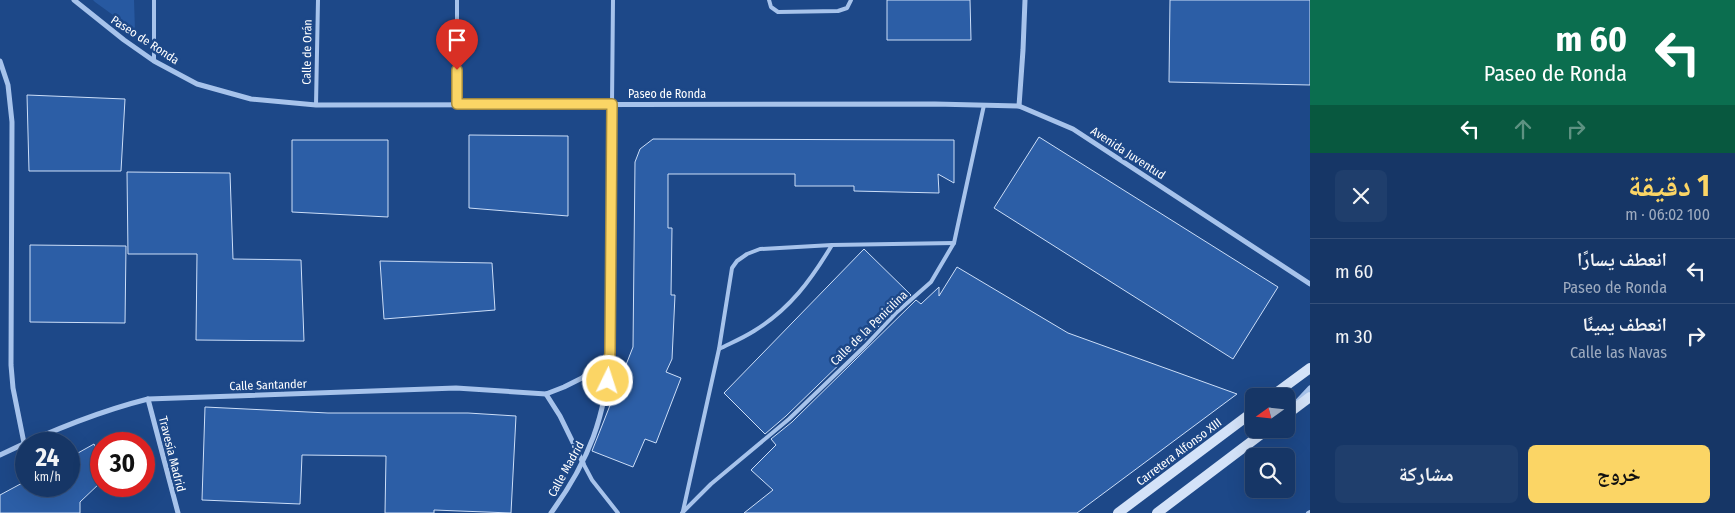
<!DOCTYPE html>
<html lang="ar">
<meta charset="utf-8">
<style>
:root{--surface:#163666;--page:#1f3e6c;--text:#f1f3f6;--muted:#9eabbf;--line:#35507a;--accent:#fbd565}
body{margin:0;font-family:"Fira Sans Condensed","Noto Naskh Arabic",sans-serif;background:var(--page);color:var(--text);direction:rtl;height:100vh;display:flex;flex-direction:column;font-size:19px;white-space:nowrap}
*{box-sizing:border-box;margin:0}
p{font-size:16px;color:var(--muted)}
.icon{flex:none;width:28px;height:28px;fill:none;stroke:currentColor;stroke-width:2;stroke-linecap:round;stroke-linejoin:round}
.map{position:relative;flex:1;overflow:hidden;direction:ltr}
.drawer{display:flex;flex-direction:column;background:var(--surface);width:425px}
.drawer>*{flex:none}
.banner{background:#0b6e4f;color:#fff;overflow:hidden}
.needle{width:32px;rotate:255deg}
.fabs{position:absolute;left:1245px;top:388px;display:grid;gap:10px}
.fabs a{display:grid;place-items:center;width:50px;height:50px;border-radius:8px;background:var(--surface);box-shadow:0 5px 20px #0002,0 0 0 1px var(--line);font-size:25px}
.speed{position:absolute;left:15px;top:432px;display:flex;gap:10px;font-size:25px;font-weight:700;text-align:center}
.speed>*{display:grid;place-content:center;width:65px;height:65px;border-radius:50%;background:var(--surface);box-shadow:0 5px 20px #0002,0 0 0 1px var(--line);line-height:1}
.speed small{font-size:12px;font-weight:400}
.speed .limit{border:8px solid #d22;background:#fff;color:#111}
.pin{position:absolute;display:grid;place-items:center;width:42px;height:42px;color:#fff;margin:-51px -21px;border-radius:50% 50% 50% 0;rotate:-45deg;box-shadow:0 0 5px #0007}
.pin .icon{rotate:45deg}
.me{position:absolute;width:55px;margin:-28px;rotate:4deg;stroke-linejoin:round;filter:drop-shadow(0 0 4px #0008)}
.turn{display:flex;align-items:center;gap:18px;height:105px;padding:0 25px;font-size:22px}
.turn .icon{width:65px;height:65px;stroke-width:2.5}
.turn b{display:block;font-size:35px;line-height:42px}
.lanes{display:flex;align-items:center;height:48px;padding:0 25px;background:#0003;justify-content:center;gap:25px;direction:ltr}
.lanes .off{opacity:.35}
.round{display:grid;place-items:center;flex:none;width:52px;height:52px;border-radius:8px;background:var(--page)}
.overview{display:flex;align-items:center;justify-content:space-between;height:85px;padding:0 25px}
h1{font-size:30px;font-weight:700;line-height:38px;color:var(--accent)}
.cta{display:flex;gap:10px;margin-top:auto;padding:10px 25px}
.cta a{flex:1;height:58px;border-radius:8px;background:var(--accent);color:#111;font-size:20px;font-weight:700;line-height:58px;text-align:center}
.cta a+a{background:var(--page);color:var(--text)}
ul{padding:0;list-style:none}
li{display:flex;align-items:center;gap:15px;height:65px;padding:0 25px;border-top:1px solid var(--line)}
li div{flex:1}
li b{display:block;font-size:19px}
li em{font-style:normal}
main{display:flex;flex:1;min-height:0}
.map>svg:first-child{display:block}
.green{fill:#2759a1}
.building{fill:#2c5ea6;stroke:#ccdef8}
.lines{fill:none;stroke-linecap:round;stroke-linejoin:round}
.lane{stroke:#a7c3eb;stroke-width:4}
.street{stroke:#a7c3eb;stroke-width:5}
.secondary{stroke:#d3e2f8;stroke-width:10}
.route-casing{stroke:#a38a42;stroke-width:12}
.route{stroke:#fbd565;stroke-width:9}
.labels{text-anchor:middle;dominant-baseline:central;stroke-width:5;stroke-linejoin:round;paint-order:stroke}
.street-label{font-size:12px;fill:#fff;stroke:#1d4888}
</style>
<main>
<section class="drawer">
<div class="banner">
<div class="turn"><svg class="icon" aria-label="left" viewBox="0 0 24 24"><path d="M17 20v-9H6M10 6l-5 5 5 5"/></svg><div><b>60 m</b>Paseo de Ronda</div></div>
<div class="lanes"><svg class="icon" aria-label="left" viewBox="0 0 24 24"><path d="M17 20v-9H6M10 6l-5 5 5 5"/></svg><svg class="icon off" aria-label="ahead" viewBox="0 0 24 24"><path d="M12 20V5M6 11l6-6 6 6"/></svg><svg class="icon off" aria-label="right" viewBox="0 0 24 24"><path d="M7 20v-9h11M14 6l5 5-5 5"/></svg></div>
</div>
<div class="overview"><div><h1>1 دقيقة</h1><p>100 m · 06:02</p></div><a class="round"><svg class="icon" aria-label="close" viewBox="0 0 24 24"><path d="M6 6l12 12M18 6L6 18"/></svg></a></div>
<ul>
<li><svg class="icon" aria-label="left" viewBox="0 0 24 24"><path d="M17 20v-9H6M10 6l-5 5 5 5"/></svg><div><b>انعطف يسارًا</b><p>Paseo de Ronda</p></div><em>60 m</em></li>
<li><svg class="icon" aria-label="right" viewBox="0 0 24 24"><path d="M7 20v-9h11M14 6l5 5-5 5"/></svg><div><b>انعطف يمينًا</b><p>Calle las Navas</p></div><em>30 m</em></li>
</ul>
<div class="cta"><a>خروج</a><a>مشاركة</a></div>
</section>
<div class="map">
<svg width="1310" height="513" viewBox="0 0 1310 513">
<rect width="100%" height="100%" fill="#1d4888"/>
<path class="green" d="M 93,0 L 134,0 L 135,31 L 95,2 Z"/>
<g class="building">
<path d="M 887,0 L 970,0 L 971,40 L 887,40 Z"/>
<path d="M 1170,0 L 1310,0 L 1310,85 L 1169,82 Z"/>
<path d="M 27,95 L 125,99 L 121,171 L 29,171 Z"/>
<path d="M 469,135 L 568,136 L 568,216 L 469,208 Z"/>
<path d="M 1039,137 L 1278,287 L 1233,359 L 994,208 Z"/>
<path d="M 653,139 L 954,140 L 954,183 L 938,174 L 939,193 L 854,191 L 854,186 L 795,186 L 795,174 L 668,174 L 668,228 L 672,228 L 671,295 L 675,295 L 672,359 L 666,372 L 681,378 L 656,443 L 645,439 L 633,467 L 592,451 L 633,347 L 635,162 L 640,149 Z"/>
<path d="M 292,140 L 388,140 L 388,217 L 292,212 Z"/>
<path d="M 127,172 L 230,173 L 233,259 L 301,260 L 304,341 L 196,340 L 197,254 L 128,254 Z"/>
<path d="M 30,245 L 126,246 L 125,323 L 30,322 Z"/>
<path d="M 864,249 L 911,295 L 786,416 L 765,434 L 724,393 Z"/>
<path d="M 380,261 L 492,263 L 495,310 L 384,319 Z"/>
<path d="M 957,267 L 1068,333 L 1237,394 L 1077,513 L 744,513 L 773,490 L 751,470 L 776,445 L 771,439 L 792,422 L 916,300 L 921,304 L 939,287 L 939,296 Z"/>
<path d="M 205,407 L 328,413 L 468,413 L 516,416 L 511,513 L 434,510 L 434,513 L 385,513 L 386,456 L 302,455 L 300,504 L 202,500 Z"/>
<path d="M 94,444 L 101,460 L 101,482 L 80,502 L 80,513 L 0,513 L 0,495 L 26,481 L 26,486 L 69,486 L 69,458 Z"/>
</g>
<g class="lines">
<g class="lane">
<path d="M 154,0 L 154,61"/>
<path d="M 457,0 L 457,105"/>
<path d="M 769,0 L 771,7 L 778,12 L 838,11 L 847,8 L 851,0"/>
<path d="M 612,104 L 613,0"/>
<path d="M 316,105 L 318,0"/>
<path d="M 719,349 C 731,343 743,338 754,331 C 790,309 811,280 832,245"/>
<path d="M 583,463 L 592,480 L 618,513"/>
<path d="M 683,511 L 719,349 L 732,268 L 737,261 L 747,254 L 760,249 L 832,245 L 954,243"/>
<path d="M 682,513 L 711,484 L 789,419 L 865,346 L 897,312 L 931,282 L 954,243 L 984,105"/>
<path d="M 1308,513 L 1310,512"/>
</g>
<g class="street">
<path d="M 74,0 L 124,40 L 154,61 L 197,84 L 251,99 L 316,105 L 935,104 L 1019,106 L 1073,129 L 1310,284"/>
<path d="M 0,61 L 8,85 L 12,122 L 11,365 L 13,388 L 24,443"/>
<path d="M 1019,106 L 1023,50 L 1025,0"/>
<path d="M 546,394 L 560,416 L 583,463"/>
<path d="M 148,399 L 178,513"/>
<path d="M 1297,402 L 1310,388"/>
<path d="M 0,455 C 48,432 96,412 148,399 L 456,388 L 546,394 L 564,387 L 582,378 L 597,366 L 610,352"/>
<path d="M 551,513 C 589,461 606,416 610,352 L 612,104"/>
</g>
<g class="secondary">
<path d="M 1272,396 L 1310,368"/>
<path d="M 1286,415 L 1310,397"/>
<path d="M 1118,513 L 1254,411"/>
<path d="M 1157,513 L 1268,429"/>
</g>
</g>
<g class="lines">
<g class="route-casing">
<path id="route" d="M 457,70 L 457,104 L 612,104 L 610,352 L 608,381"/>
</g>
<use href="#route" class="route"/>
</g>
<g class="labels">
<g class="street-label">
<text transform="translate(145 40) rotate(33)">Paseo de Ronda</text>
<text transform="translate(307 52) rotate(-89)">Calle de Orán</text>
<text x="667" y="94">Paseo de Ronda</text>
<text transform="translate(1128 153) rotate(33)">Avenida Juventud</text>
<text transform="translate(869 328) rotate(-44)">Calle de la Penicilina</text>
<text transform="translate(268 385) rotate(-2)">Calle Santander</text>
<text transform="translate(1179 452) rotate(-37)">Carretera Alfonso XIII</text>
<text transform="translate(172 454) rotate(76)">Travesía Madrid</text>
<text transform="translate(566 469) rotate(-61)">Calle Madrid</text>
</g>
</g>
</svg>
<div class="fabs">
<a><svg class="needle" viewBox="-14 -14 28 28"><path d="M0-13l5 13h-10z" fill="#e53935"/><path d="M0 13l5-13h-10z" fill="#9eabbf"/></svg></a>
<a><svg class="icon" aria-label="search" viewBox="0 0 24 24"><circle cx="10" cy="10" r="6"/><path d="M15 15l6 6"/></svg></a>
</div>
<div class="speed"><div>24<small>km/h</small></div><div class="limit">30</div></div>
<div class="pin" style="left:457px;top:70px;background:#d93025"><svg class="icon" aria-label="arrive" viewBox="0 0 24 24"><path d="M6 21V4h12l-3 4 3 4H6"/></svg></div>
<svg class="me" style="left:608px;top:381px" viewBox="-20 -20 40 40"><circle r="17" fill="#fbd565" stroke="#fff" stroke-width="3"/><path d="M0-11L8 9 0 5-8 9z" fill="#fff"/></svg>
</div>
</main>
